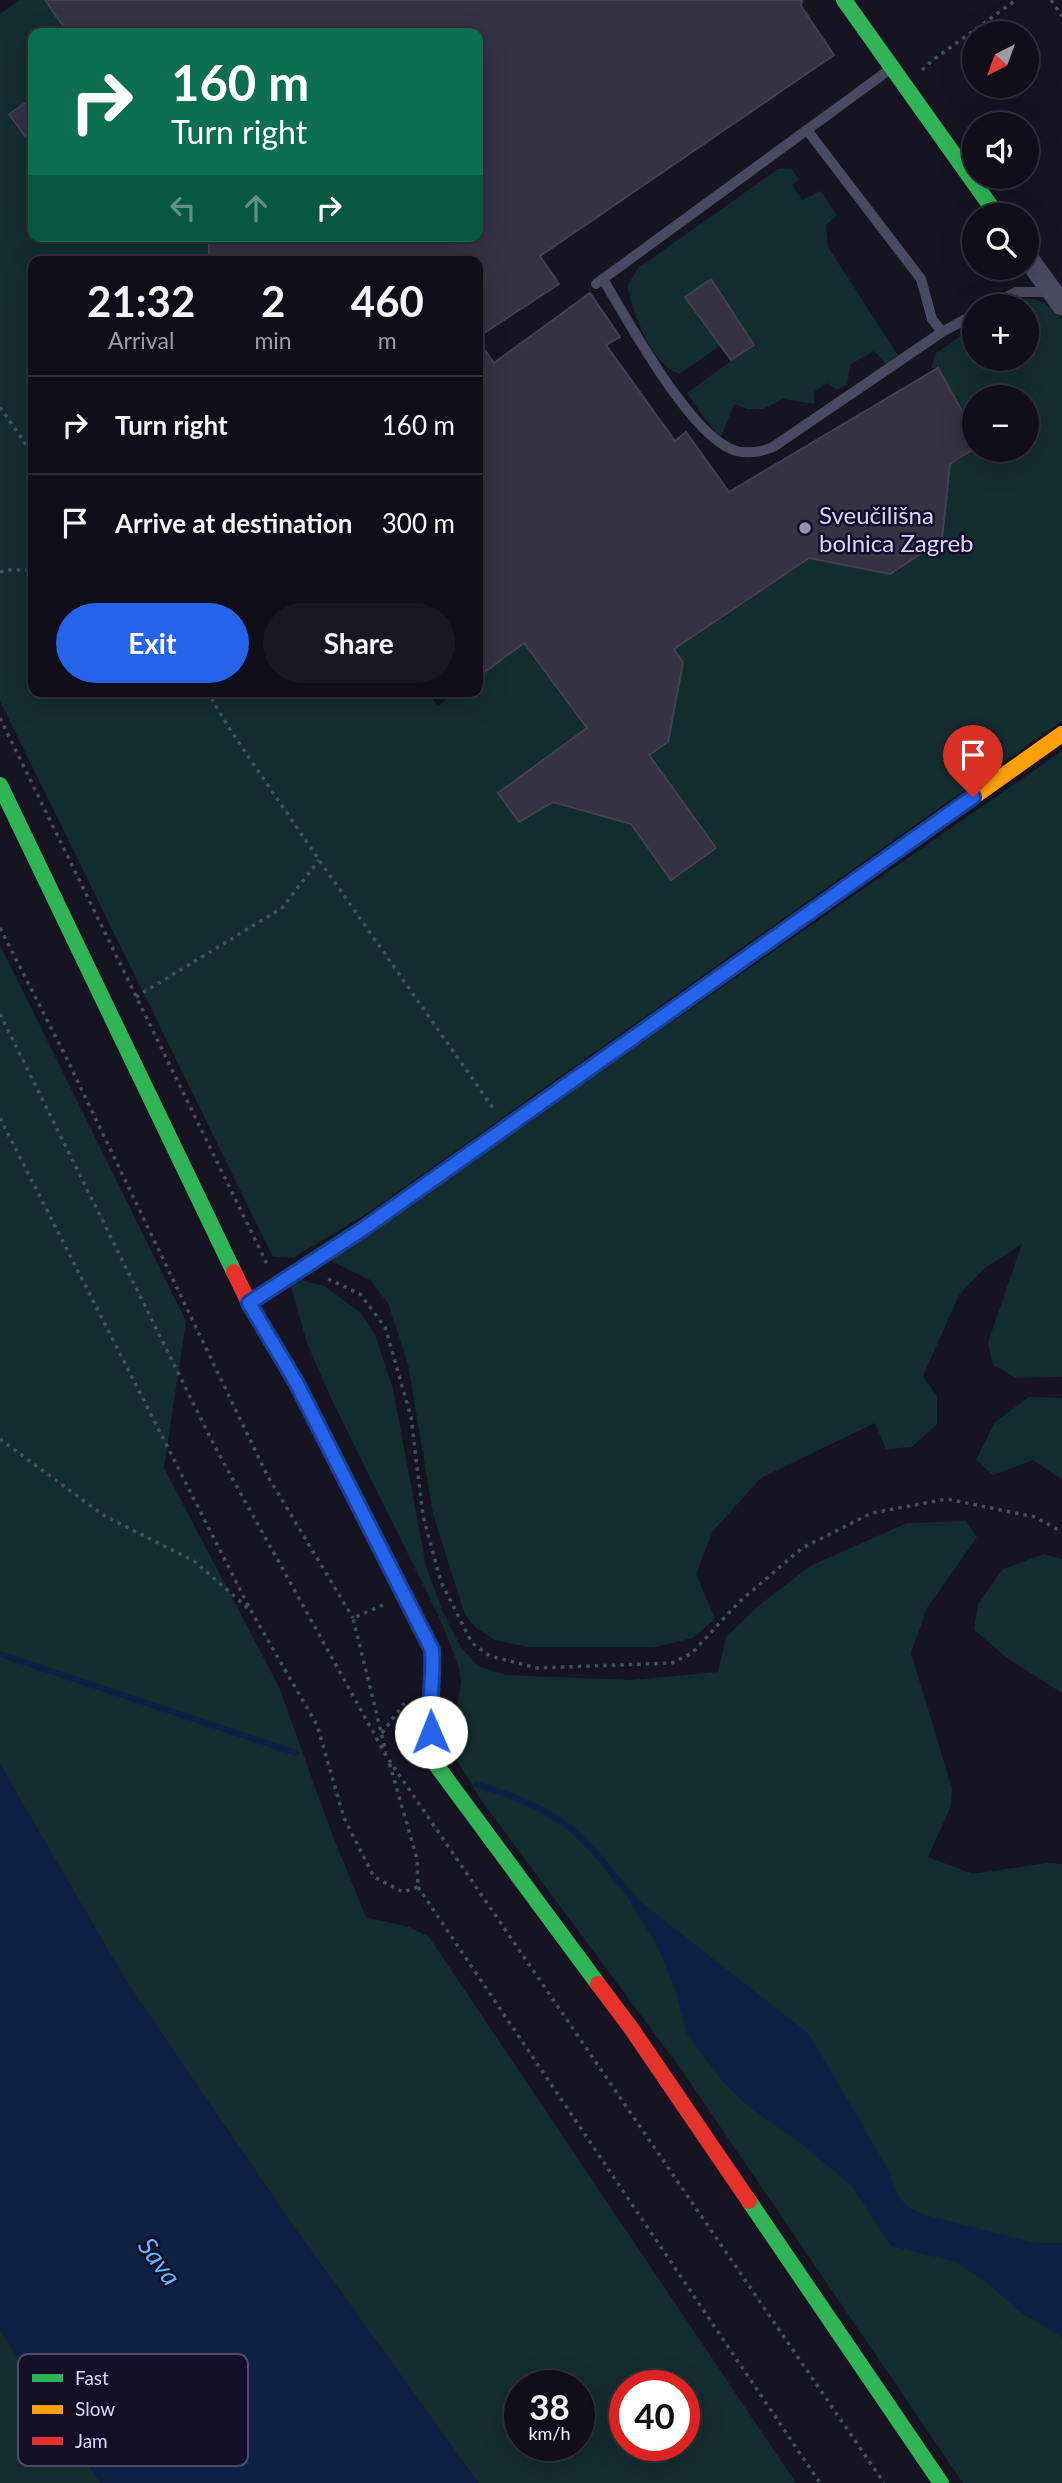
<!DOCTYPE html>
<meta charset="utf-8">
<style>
:root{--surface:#100f19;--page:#191822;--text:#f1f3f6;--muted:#9c9ca2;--line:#302f38;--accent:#2563eb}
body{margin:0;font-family:Lato,sans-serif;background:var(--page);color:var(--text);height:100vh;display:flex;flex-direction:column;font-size:26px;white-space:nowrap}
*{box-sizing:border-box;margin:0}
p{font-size:23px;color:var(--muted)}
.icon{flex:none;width:38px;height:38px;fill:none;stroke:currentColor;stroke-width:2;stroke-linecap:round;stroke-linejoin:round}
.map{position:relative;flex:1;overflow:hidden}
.panel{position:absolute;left:28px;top:256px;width:455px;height:441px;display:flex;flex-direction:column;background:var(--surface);border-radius:14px;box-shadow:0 7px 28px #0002,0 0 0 2px var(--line)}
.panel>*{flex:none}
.hud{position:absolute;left:28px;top:28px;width:455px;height:214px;border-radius:14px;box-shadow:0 7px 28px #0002,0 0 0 2px var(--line);background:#0b6e4f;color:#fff;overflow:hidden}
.needle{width:46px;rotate:221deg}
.buttons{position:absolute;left:962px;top:21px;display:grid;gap:14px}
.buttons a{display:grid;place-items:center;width:77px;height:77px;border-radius:50%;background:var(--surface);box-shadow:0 7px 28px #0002,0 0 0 2px var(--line);font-size:35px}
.speed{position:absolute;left:504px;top:2370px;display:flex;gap:14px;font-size:35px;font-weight:700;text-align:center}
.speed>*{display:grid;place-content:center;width:91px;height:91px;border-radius:50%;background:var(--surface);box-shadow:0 7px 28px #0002,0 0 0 2px var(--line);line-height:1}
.speed small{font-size:18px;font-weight:400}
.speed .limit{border:10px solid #d22;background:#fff;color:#111}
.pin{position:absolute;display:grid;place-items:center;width:60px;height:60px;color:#fff;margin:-72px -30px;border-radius:50% 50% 50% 0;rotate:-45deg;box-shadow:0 0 7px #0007}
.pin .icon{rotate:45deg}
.me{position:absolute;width:77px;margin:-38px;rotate:359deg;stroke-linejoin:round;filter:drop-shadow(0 0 5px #0008)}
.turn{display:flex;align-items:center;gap:24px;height:147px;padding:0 28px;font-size:32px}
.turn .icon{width:91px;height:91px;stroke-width:2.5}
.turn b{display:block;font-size:49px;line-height:60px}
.lanes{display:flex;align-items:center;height:66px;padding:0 28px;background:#0003;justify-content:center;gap:35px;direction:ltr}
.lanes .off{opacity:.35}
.eta{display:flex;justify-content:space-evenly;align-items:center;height:119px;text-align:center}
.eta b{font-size:42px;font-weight:700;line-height:49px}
.action{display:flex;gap:14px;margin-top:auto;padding:14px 28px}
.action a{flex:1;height:80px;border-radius:42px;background:var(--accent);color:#fff;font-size:28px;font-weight:700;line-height:80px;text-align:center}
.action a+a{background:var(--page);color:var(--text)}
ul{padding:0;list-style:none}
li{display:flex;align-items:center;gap:21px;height:98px;padding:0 28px;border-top:2px solid var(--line)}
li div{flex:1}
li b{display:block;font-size:26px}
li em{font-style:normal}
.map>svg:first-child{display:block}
.green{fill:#132c2d;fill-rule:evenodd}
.water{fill:#0d2144}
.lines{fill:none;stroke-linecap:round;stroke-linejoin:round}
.stream{stroke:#0d2144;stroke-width:6}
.building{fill:#343243;stroke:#433f54;stroke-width:2}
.path{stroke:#44505f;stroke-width:3.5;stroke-dasharray:3.5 5;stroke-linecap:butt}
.lane{stroke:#4a4962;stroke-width:10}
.street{stroke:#4a4962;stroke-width:21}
.fast{stroke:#30b455;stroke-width:16}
.slow{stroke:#ff9f0a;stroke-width:16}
.jam{stroke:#e5322d;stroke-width:16}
.route-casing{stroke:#184099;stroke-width:18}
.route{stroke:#2563eb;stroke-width:12}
.poi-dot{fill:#9591b1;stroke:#130f26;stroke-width:2.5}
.labels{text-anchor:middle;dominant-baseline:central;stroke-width:5;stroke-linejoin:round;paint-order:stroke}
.poi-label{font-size:24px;fill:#d9d4ff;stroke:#130f26;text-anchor:start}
.water-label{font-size:26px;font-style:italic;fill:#62b6ff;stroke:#130f26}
.key{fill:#130f26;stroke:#4e4a67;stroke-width:2}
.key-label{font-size:19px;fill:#d9d4ff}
</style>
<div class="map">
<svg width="1062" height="2483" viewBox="0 0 1062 2483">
<rect width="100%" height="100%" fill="#161421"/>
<g class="green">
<path d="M 20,0 L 45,0 L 68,33 L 33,33 L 33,98 L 10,114 L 33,147 L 33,236 L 209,237 L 209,261 L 33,261 L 33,691 L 426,691 L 438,706 L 458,691 L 478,691 L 478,677 L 524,643 L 587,728 L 498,793 L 519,822 L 553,802 L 631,824 L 671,880 L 716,848 L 649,755 L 668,742 L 683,663 L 674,649 L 820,551 L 821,561 L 890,574 L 941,540 L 950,464 L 975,448 L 975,450 L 1027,450 L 1027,397 L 975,397 L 975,434 L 938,368 L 931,368 L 936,353 L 975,326 L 975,359 L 1027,359 L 1027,306 L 1004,306 C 1026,292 1048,299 1062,320 L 1062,721 L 371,1211 L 293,1258 L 273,1257 L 0,701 L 0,14 Z"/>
<path d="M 791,168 L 799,180 L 792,185 L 802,200 L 821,191 L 837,215 L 826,225 L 828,247 L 898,355 L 886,364 L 874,351 L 851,364 L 847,385 L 837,390 L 827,383 L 814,392 L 814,404 L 783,399 L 763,409 L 747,409 L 734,404 L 721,437 L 705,419 L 687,393 L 754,344 L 710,279 L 686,297 L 720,346 L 679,374 C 650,363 634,314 627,286 L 638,268 L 778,169 Z"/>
<path d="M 1062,751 L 1062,1377 L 1016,1378 L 993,1365 L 988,1342 L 1022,1244 L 985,1268 L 959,1295 L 923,1376 L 937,1396 L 937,1424 L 912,1447 L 886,1449 L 875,1423 L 761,1478 L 713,1531 L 696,1574 L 715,1619 L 693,1638 L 655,1647 L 528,1647 L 495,1640 L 476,1628 L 465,1615 L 433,1514 L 408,1364 L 388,1303 L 370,1280 L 329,1260 Z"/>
<path d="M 0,945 L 186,1321 L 164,1468 L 279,1687 L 332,1834 L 366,1917 L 409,1927 L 429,1937 L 796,2483 L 478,2483 L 289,2220 L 127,1983 L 0,1765 ZM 520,2385 L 579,2385 L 579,2445 L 520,2445 ZM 625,2385 L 684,2385 L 684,2445 L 625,2445 Z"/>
<path d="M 301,1280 L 324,1286 L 361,1313 L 375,1334 L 393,1389 L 426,1566 L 442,1610 L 461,1647 L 478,1666 L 506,1675 L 630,1680 L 718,1672 L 726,1637 L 756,1608 L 810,1566 L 907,1523 L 966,1521 L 977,1537 L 927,1608 L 911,1653 L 952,1788 L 951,1806 L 928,1857 L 973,1874 L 1047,1863 L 1062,1864 L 1062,2483 L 963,2483 L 683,2072 L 481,1800 L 451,1750 L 461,1682 L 458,1664 L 440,1619 L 329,1394 L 307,1343 L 291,1287 Z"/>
<path d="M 1029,1397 L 1062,1398 L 1062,1480 L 1033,1460 L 993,1475 L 976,1460 L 995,1422 Z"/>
<path d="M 1043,1554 L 1062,1559 L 1062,1693 L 1007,1658 L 974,1630 L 978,1603 L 1003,1569 Z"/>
<path d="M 0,2329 L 64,2430 L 101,2483 L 0,2483 Z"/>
</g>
<g class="water">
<path d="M 0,1765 L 127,1983 L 289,2220 L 478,2483 L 101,2483 L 64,2430 L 0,2329 Z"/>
<path d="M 638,1900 L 809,2034 L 889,2171 C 896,2196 901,2205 925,2215 L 1035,2243 L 1062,2243 L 1062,2337 L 1023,2314 L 986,2282 L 956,2262 L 891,2246 L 852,2186 L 799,2142 L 748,2106 L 723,2082 L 686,2032 L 675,1989 L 658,1947 L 630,1902 Z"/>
</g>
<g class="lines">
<g class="stream">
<path d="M 0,1654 L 296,1753"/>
<path d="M 476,1784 C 508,1794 542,1806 569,1827 C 594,1848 614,1876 635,1901"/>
</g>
</g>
<g class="building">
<path d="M 45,0 L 802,0 L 801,6 L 834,55 L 540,256 L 559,284 L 478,337 L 478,261 L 209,261 L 209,236 L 478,236 L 478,33 L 68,33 Z"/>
<path d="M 33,98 L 33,147 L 9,114 Z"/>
<path d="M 711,279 L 754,345 L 731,360 L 685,297 Z"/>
<path d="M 590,293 L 620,337 L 606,345 L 675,441 L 686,432 L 729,492 L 938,368 L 975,434 L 975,448 L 950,464 L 942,540 L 890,574 L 809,558 L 674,649 L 683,663 L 668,742 L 649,755 L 716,848 L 671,880 L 631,824 L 553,802 L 519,822 L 498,793 L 587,728 L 524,643 L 478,677 L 478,340 L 494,363 Z"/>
</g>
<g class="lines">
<g class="path">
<path d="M 1051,0 L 1062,16"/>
<path d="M 922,70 L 933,60 L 1016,0"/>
<path d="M 0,407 L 33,455"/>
<path d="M 0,572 L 8,570 L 33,570"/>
<path d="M 207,691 L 231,731 L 319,860 L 493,1108"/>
<path d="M 0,718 L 267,1264"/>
<path d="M 0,928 L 65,1055 L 267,1475 L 353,1618"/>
<path d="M 136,997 L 282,908 L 319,860"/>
<path d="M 0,1014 L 215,1447 L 387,1757 L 884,2483"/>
<path d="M 0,1118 L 251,1611 L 317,1725 L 344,1818 L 374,1877 L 403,1892 L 418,1887 L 417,1859 L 389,1762"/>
<path d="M 328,1279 L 360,1294 L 385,1327 L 411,1417 L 423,1516 L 441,1582 L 472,1643 L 490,1656 L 537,1668 L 672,1663 L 692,1653 L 738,1603 L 802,1548 L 872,1513 L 947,1499 L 1035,1517 L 1062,1532"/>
<path d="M 0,1439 L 103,1515 L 194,1561 L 249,1609"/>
<path d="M 383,1605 L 353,1618 L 386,1752"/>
<path d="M 382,1733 L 406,1701"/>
<path d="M 418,1887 L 820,2483"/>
</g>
<g class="lane">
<path d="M 807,130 L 921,279 L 932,319 L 942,332"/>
<path d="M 603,279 C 628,321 688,431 731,449 C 744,455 761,452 773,447 L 942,332 L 975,314"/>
<path d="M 596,284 L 889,70"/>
<path d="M 989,306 L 1016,292 L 1052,292"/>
</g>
<path class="street" d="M 1027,257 L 1062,305"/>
<g class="fast">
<path d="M 844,0 L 997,215"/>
<path d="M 0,785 L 234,1272"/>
<path d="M 480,1146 L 753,953"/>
<path d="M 432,1680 L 429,1713 L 434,1762 L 598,1984"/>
<path d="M 749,2201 L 941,2483"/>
</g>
<path class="slow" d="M 753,953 L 1062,734"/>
<g class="jam">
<path d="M 234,1272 L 249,1303 L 296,1382 L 432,1650 L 432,1680"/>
<path d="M 249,1303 L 363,1229 L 480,1146"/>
<path d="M 598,1984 L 631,2028 L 749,2201"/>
</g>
</g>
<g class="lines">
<g class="route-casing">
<path id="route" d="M 431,1732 C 428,1705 434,1678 432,1650 L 296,1382 L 249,1303 L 363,1229 L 973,797"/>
</g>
<use href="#route" class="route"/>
</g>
<circle class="poi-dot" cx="805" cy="528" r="7"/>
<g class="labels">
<g class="poi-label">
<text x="819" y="514">Sveučilišna<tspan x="819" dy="28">bolnica Zagreb</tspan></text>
</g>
<g class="water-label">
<text transform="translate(160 2261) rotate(54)">Sava</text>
</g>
</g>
<rect x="18" y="2354" width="230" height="112" rx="10" class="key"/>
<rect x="32" y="2374" width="31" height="8" fill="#30b455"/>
<rect x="32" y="2405" width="31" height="9" fill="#ff9f0a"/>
<rect x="32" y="2437" width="31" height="8" fill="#e5322d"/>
<g class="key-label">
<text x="75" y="2385">Fast</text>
<text x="75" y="2416">Slow</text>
<text x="75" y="2448">Jam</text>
</g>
</svg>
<div class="buttons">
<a><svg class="needle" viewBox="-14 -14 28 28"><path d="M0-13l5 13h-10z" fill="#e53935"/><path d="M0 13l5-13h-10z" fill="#9c9ca2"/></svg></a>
<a><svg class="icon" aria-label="sound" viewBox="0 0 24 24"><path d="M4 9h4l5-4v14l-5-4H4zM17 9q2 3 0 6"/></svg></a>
<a><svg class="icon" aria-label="search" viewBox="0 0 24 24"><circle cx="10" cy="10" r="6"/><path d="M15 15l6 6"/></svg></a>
<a>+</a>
<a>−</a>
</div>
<div class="speed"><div>38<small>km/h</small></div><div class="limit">40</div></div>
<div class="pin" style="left:973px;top:797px;background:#d93025"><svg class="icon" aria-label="arrive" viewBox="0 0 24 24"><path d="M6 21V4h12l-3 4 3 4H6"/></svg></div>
<svg class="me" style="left:431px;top:1732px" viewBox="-20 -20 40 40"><circle r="19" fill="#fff"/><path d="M0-13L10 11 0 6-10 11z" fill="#2563eb"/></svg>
<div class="hud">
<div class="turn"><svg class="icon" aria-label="right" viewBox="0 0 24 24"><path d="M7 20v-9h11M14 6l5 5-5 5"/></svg><div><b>160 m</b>Turn right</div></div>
<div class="lanes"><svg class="icon off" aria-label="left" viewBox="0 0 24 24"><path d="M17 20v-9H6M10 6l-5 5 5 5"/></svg><svg class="icon off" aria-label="ahead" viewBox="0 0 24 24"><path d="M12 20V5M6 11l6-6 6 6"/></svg><svg class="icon" aria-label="right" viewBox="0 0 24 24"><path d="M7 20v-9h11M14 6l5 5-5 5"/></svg></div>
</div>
<section class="panel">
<div class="eta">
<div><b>21:32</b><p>Arrival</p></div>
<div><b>2</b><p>min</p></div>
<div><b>460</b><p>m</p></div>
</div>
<ul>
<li><svg class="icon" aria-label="right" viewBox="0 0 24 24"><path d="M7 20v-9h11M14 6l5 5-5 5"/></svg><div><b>Turn right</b></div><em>160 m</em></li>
<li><svg class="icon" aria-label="arrive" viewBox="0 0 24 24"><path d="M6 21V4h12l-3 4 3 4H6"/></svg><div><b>Arrive at destination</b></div><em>300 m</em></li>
</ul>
<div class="action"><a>Exit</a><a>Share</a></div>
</section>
</div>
